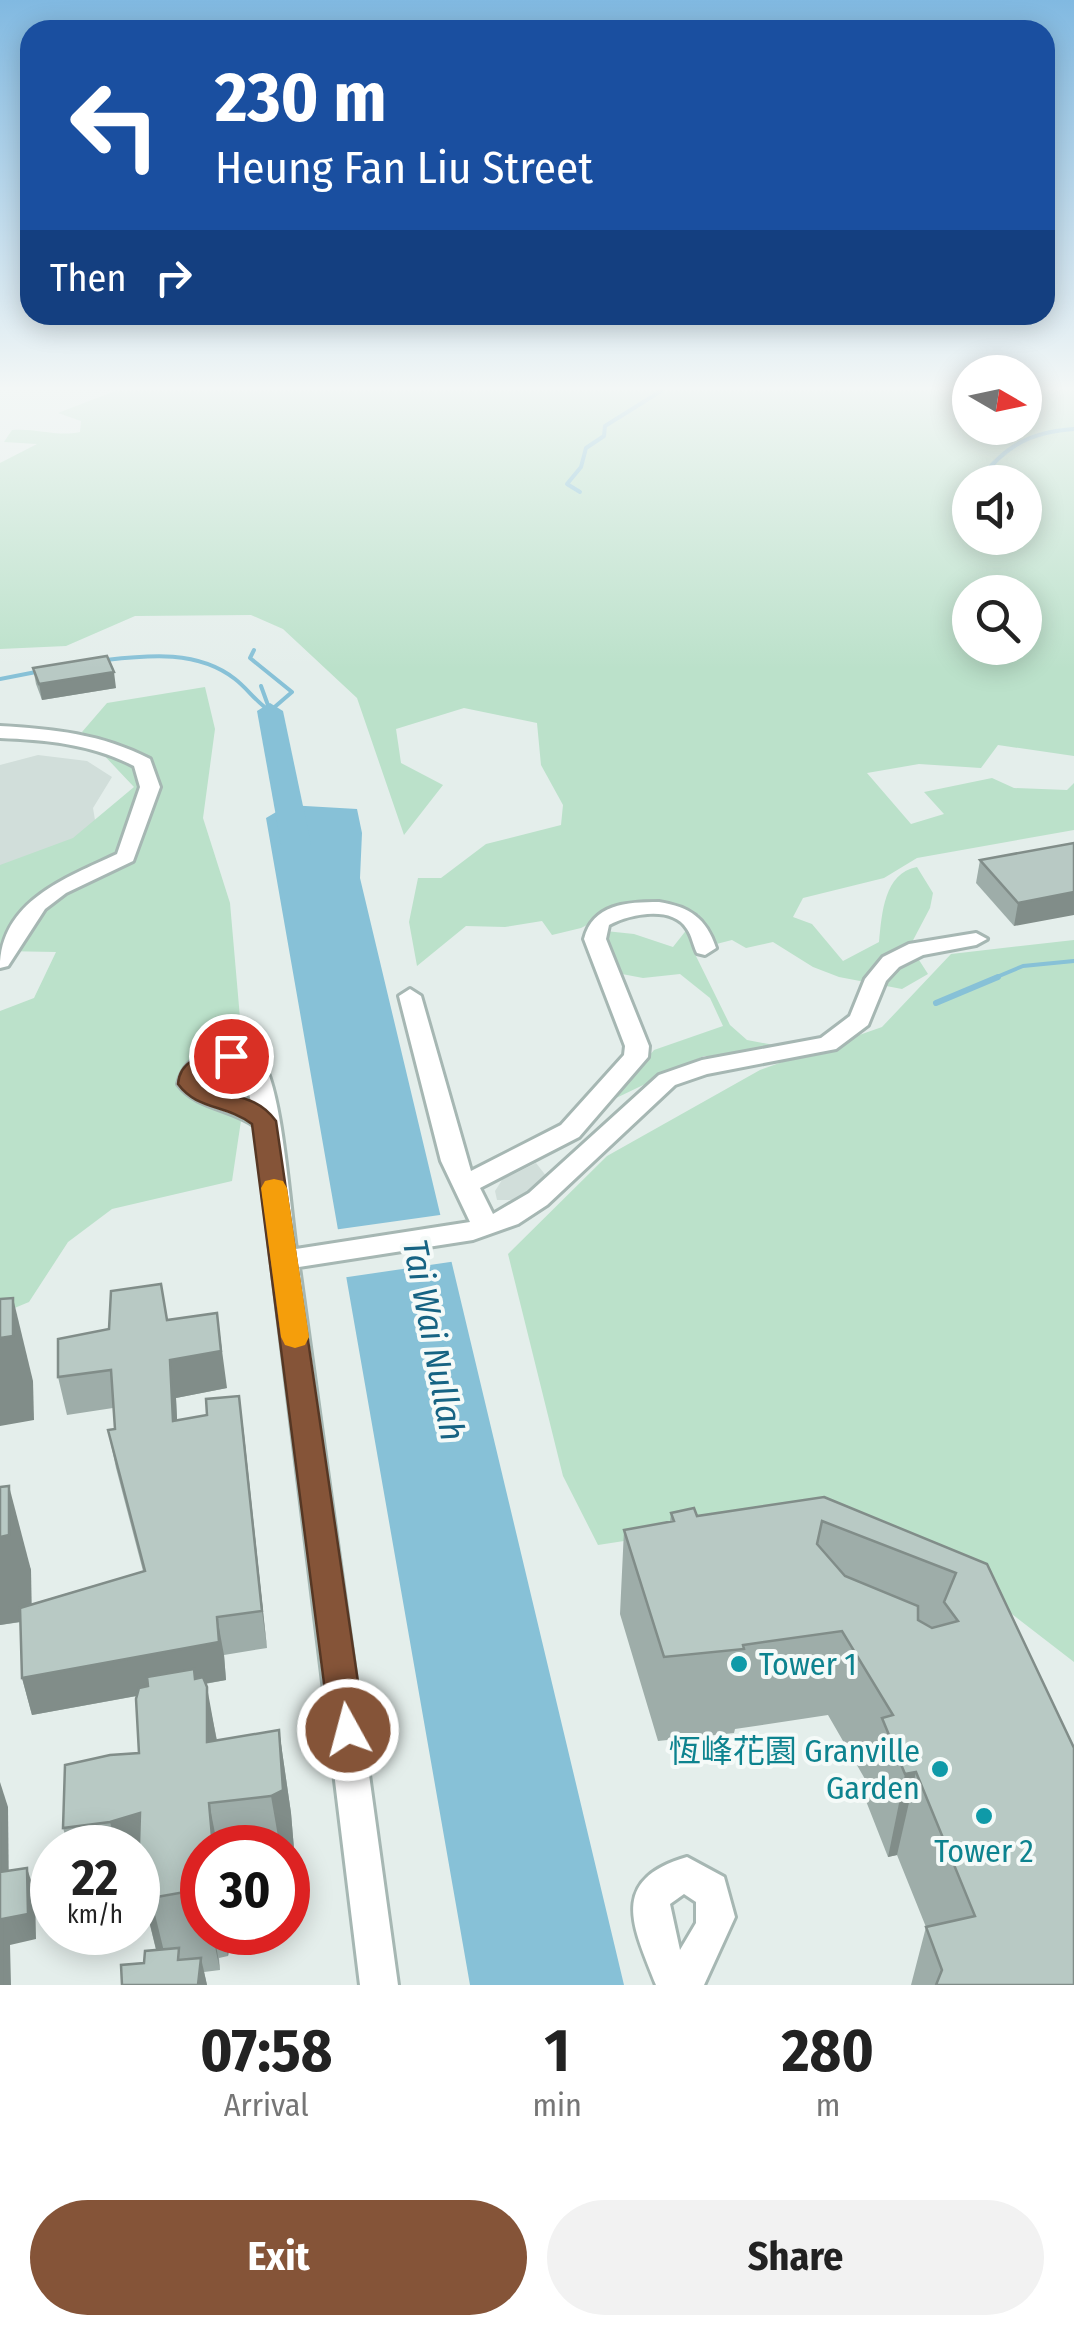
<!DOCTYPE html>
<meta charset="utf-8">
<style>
:root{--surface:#fff;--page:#f2f2f2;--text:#222;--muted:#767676;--accent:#855438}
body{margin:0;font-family:"Fira Sans Condensed","Noto Sans TC",sans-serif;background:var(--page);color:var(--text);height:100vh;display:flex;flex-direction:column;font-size:38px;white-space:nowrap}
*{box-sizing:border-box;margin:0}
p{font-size:32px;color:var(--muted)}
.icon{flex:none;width:55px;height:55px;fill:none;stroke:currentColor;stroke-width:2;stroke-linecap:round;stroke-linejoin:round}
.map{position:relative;height:1985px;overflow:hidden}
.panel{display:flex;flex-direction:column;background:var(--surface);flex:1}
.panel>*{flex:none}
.hud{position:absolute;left:20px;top:20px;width:1035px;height:305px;border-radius:30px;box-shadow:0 5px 25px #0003;background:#1a4fa0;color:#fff;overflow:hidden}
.needle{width:65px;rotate:99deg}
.fabs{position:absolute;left:952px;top:355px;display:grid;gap:20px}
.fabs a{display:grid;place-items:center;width:90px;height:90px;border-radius:50%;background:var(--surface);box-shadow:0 5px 25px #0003;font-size:50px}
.speed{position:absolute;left:30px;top:1825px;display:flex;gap:20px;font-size:50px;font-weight:700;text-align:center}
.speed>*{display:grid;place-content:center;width:130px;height:130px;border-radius:50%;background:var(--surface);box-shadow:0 5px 25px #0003;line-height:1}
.speed small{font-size:25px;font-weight:400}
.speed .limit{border:15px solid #d22;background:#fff;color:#111}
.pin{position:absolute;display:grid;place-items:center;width:85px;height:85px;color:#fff;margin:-42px;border:5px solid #fff;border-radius:50%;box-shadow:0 2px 10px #0007}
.me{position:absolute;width:110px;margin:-55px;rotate:353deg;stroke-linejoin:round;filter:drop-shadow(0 0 8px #0008)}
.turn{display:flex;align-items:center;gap:35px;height:210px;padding:0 30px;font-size:45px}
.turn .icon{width:130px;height:130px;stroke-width:2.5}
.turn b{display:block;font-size:70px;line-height:85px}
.then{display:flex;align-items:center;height:95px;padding:0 30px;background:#0003;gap:20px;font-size:38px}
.eta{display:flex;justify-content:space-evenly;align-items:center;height:170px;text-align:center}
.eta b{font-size:60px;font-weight:700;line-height:70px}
.button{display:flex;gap:20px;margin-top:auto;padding:20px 30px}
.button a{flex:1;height:115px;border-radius:60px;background:var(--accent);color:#fff;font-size:40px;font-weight:700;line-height:115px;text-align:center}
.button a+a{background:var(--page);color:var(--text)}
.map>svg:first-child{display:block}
.built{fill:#d1deda}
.green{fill:#bbe1ca;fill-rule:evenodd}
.water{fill:#87c1d7}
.pier{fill:#e4eeeb}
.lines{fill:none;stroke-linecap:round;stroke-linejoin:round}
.stream-far1{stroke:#87c1d7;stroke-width:4}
.stream{stroke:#87c1d7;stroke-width:6}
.river{fill:#87c1d7;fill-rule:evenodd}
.minor-casing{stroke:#a6b7b3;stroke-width:6}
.minor{fill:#fff;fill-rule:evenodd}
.wall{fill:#9eada9}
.shaded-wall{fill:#818d89}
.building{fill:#b8c9c4;stroke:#818d89;stroke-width:2.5;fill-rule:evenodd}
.route{fill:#855438;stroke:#563724;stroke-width:2.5}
.slow{fill:#f59e0b}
.culture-dot{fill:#0f9aa8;stroke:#f5faf8;stroke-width:4}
.labels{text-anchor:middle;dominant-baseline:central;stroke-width:8;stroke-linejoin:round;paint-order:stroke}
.near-culture-label{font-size:32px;fill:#0d838f;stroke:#f5faf8;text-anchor:start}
.near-water-label{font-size:35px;font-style:italic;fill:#166383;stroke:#f5faf8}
</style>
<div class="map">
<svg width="1074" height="1985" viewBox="0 0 1074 1985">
<rect width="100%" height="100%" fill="#e4eeeb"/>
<g class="built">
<path d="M 38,755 L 87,761 L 112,777 L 93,808 L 96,826 L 83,841 L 0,873 L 0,765 Z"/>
<path d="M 536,1163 L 547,1177 L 517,1200 L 497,1200 L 495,1191 L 502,1180 Z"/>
</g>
<g class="green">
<path d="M 115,391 L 970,391 L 970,428 L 1025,428 L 1025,391 L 1074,391 L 1074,756 L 998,745 L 981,768 L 919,764 L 867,773 L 911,824 L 944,814 L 924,792 L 992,778 L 1014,788 L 1067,790 L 1074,783 L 1074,830 L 917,858 L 884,878 L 803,898 L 793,917 L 812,924 L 843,961 L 879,942 C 882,913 884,873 917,867 L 933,893 L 930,908 L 910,946 L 928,974 L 902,989 L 839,977 L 813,967 L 773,942 L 746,948 L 732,940 L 693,950 L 730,1025 L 747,1040 L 811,1052 L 882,1027 L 951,954 L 1074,940 L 1074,1662 L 964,1577 L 806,1513 L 598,1545 L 563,1476 L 508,1254 L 607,1156 L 760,1070 L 796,1057 L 704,1056 L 614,1099 L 654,1050 L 723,1026 L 710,998 L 680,974 L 643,978 L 606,971 L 596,930 L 634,934 L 673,947 L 699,914 L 623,907 L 581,928 L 552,935 L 542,921 L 505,927 L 466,926 L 417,966 L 409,922 L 418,878 L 441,878 L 486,844 L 561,825 L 563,805 L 541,765 L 537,723 L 464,708 L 396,729 L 401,763 L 443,785 L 404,835 L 357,698 L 283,629 L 251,615 L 135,616 L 66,646 L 0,649 L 0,463 L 37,444 L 4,442 L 12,430 C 37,428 56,437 80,432 L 81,421 L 58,413 ZM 970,482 L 1025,482 L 1025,538 L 970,538 ZM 970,592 L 1025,592 L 1025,648 L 970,648 Z"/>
<path d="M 205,687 L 215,729 L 203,818 L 230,903 L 246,1087 L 232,1181 L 112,1209 L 68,1242 L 29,1302 L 0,1314 L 0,1011 L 34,998 L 56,952 L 0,951 L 0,865 L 73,838 L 134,787 L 82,732 L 107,703 Z"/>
</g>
<path class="water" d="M 288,805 L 357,809 L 362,833 L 360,878 L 624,1985 L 470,1985 L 266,818 Z"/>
<path class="pier" d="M 447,1214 L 457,1261 L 341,1278 L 333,1230 Z"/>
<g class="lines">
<g class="stream-far1">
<path d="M 978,482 C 1004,446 1030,432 1074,429"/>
<path d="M 580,492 L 567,484 L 581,467 L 586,448 L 604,436 L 605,426 L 661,391"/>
<path d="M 968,510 L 970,504"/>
<path d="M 969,517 L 969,530"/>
<path d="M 254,650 L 250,658 L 292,692 L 270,711"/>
<path d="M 106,660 C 149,655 198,650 235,679 C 248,689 256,702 270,711"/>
<path d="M 0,679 L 36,672"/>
<path d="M 261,686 L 269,708"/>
<path d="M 992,979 L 1023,966 L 1074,961"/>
</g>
<path class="stream" d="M 936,1003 L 998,977"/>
<path class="river" d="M 270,703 L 283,711 L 311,844 L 306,850 L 286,850 L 281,844 L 257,711 Z"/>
<g class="minor-casing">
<g id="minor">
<path d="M 0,726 C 53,729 102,734 150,759 L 160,787 L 133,861 L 66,893 L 45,909 L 8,966 L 0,968 C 0,901 66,878 117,854 L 140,787 L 134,766 C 92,744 47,740 0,738 Z"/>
<path d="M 659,902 C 690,907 706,918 716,948 L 705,955 L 697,953 C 693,945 692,936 687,929 C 672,905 630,914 609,925 L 606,939 L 649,1046 L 648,1057 L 579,1137 L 480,1188 L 493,1214 L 529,1193 L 659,1075 L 702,1060 L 821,1038 L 850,1016 L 865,979 L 883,957 L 909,944 L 976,933 L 987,939 L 976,945 L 923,955 L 899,967 L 886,981 L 868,1025 L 836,1049 L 707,1074 L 675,1085 L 547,1205 L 518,1224 L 473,1240 L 299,1267 L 398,1985 L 360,1985 L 255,1126 C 231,1108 196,1109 178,1084 C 182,1067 191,1058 209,1053 C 225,1048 246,1046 260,1059 C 282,1081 290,1212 296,1249 L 470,1222 L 441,1161 L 399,996 L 410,989 L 421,996 L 471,1171 L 561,1125 L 624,1055 L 625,1046 L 584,939 C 593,904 626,902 659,902 ZM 232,1063 L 243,1070 L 251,1102 L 202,1083 L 207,1072 Z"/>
<path d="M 687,1857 L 724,1877 L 735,1917 L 704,1985 L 656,1985 C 633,1926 608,1880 687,1857 ZM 684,1894 L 696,1902 L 696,1923 L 680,1950 L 670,1904 Z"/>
</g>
</g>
<use href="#minor" class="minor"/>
</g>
<g class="wall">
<path d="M 33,668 L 116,688 L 42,700 L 36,684 Z"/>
<path d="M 1074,843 L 1014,926 L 976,883 L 980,860 Z"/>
<path d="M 168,1320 L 227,1388 L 176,1398 L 177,1420 L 207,1415 L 239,1396 L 267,1648 L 224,1655 L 226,1680 L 205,1684 L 217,1740 L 279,1730 L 291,1813 L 296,1873 L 288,1876 L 288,1848 L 202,1848 L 202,1932 L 229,1932 L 230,1944 L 228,1956 L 219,1958 L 220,1970 L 204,1972 L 207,1985 L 122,1985 L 156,1950 L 144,1900 L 138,1902 L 138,1848 L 69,1848 L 63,1828 L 139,1753 L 137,1696 L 32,1715 L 22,1678 L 21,1622 L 0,1625 L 0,1487 L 31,1570 L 31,1604 L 143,1571 L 116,1468 L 108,1430 L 115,1429 L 113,1408 L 67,1415 L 58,1377 Z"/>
<path d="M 824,1497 L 987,1564 L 1074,1985 L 911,1985 L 926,1927 L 897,1855 L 888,1857 L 866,1801 L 869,1786 L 828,1715 L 735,1729 L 734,1733 L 658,1741 L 620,1614 L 624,1530 L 670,1522 L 671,1513 L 697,1516 Z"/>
</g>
<g class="shaded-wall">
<path d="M 114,672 L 116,688 L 42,700 L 39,684 Z"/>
<path d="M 1074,892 L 1074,915 L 1014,926 L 1018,903 Z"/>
<path d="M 13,1298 L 33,1381 L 34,1420 L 0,1426 L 0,1338 Z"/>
<path d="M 217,1313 L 227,1388 L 176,1398 L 179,1458 L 173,1421 L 170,1360 Z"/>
<path d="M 239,1396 L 244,1434 L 267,1648 L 262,1611 Z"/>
<path d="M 9,1486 L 31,1570 L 32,1620 L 0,1625 L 0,1537 Z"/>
<path d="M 217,1617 L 224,1655 L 226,1680 L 197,1685 L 207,1687 L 222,1770 L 218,1802 L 196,1685 L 32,1715 L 22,1678 Z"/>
<path d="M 279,1730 L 291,1813 L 296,1873 L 288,1876 L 288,1848 L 280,1848 L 271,1796 Z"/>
<path d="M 916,1772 L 897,1855 L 888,1857 L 905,1774 Z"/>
<path d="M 0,1782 L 8,1807 L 9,1897 L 0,1872 Z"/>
<path d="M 209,1803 L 218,1848 L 213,1848 Z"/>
<path d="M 140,1813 L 159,1895 L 151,1898 L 168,1968 L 161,1969 L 138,1876 L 144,1900 L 138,1902 L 138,1848 L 117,1848 L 110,1822 Z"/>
<path d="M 27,1868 L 35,1893 L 36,1939 L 10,1945 L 11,1985 L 2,1985 L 2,1919 Z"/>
<path d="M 212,1932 L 214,1932 L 220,1970 Z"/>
<path d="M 223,1932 L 229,1932 L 230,1944 L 228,1956 Z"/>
<path d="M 201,1958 L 207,1985 L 198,1985 Z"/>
</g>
<g class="building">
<path d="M 107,656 L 114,672 L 39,684 L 33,668 Z"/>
<path d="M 1074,843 L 1074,892 L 1018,903 L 980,860 Z"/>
<path d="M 161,1284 L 167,1320 L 217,1313 L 221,1351 L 170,1360 L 173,1421 L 207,1415 L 206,1399 L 239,1396 L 262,1611 L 217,1617 L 219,1642 L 22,1678 L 20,1608 L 145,1571 L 108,1430 L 115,1429 L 111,1370 L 58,1377 L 58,1339 L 109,1329 L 111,1291 Z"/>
<path d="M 13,1298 L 13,1336 L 0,1338 L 0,1299 Z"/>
<path d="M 9,1486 L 9,1535 L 0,1537 L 0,1487 Z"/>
<path d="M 824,1497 L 987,1564 L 1074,1748 L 1074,1985 L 936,1985 L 942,1970 L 926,1927 L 975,1916 L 916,1772 L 905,1774 L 882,1718 L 893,1715 L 842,1631 L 743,1645 L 744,1649 L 664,1657 L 624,1530 L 674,1521 L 671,1513 L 694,1508 L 697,1516 ZM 822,1521 L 956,1573 L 944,1602 L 958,1621 L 932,1628 L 918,1620 L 918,1606 L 845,1576 L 817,1544 Z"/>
<path d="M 194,1669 L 195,1679 L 203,1677 L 207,1687 L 207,1742 L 279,1730 L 283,1790 L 271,1796 L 209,1803 L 213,1848 L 202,1848 L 202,1889 L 151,1898 L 151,1886 L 141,1888 L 138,1876 L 140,1813 L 110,1822 L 63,1828 L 65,1765 L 110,1755 L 139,1753 L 136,1699 L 139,1688 L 148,1686 L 147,1677 Z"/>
<path d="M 0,1822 L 0,1872 L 27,1868 L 28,1914 L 2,1919 L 2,1985 L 0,1985 Z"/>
<path d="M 179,1948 L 178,1960 L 201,1958 L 198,1985 L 122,1985 L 121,1965 L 144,1963 L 145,1951 Z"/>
</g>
<linearGradient id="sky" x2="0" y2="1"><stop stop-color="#81b9e1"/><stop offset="0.58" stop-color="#f3f7f6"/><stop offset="1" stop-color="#f3f7f6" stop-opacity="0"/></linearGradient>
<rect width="1074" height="669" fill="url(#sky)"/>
<path class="route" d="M 231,1049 L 243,1056 L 240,1062 L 208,1070 L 203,1082 C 221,1101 253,1089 276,1121 L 365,1730 L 360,1742 L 348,1746 L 335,1742 L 330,1730 L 252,1124 C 225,1104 197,1110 178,1084 C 180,1056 209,1055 231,1049 Z"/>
<path class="slow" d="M 274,1179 L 283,1181 L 287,1188 L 309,1337 L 305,1345 L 295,1348 L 285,1345 L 281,1337 L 261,1188 L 265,1181 Z"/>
<g class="culture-dot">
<circle cx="739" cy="1664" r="10"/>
<circle cx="940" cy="1769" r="10"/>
<circle cx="984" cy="1816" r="10"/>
</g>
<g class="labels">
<g class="near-culture-label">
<text x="759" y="1664">Tower 1</text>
<text x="920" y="1751" text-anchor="end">恆峰花園 Granville<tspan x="920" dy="37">Garden</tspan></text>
<text x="984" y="1851" text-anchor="middle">Tower 2</text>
</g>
<g class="near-water-label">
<text transform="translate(434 1340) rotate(79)">Tai Wai Nullah</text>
</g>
</g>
</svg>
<div class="fabs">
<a><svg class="needle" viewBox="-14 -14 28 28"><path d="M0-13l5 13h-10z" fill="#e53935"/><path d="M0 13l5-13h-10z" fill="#767676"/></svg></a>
<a><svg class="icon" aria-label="sound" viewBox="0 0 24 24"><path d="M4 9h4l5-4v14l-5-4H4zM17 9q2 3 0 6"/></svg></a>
<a><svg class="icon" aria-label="search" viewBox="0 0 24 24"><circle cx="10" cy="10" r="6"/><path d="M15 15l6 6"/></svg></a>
</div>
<div class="speed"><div>22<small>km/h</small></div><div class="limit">30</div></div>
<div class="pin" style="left:231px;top:1056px;background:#d93025"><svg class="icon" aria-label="arrive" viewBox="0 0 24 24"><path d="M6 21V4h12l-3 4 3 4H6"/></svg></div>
<svg class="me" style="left:348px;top:1730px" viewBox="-20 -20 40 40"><circle r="17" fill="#855438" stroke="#fff" stroke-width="3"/><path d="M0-11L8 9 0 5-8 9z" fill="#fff"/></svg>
<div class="hud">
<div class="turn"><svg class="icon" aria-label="left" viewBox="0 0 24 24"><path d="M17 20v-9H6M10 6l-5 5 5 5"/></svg><div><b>230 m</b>Heung Fan Liu Street</div></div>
<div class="then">Then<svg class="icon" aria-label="right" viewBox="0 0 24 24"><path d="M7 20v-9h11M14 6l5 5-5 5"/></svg></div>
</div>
</div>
<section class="panel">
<div class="eta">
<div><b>07:58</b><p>Arrival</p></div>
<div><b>1</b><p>min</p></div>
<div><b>280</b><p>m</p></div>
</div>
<div class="button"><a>Exit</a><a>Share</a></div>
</section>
